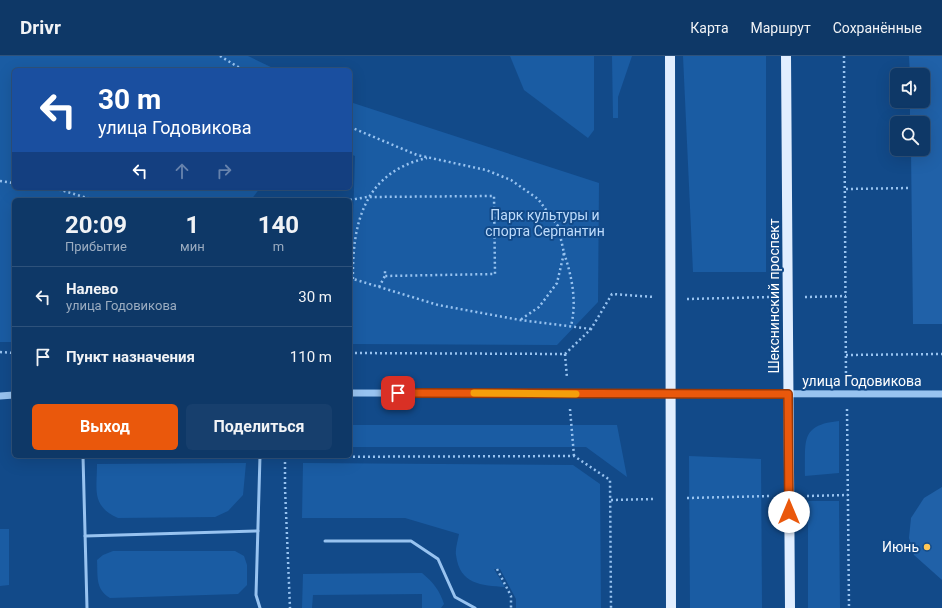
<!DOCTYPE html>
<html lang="ru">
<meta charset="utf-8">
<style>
:root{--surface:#0e3867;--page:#173f6d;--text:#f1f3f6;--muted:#9bacc0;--line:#2e527b;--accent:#ea580c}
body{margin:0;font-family:Roboto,sans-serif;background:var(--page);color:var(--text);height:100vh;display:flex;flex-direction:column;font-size:15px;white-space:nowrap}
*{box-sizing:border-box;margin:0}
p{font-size:13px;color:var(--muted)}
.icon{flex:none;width:22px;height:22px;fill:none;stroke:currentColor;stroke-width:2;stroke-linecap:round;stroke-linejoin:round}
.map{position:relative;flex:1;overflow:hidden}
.side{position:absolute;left:12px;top:142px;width:340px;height:260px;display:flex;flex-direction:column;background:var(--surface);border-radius:6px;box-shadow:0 4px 16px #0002,0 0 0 1px var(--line)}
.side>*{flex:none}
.hud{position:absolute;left:12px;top:12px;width:340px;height:122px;border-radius:6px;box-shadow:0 4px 16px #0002,0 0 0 1px var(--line);background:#1a4fa0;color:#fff;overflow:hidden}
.tools{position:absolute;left:890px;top:12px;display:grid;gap:8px}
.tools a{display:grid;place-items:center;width:40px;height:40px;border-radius:6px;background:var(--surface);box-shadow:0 4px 16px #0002,0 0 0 1px var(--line);font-size:20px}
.pin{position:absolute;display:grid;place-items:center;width:34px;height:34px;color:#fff;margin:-17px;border-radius:8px;box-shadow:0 2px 6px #0006}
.me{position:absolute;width:44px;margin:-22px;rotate:0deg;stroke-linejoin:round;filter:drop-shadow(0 0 3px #0008)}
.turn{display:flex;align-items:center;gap:14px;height:84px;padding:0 20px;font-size:18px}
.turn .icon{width:52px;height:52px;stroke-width:2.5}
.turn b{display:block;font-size:28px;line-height:34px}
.lanes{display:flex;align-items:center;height:38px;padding:0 20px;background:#0003;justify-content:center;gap:20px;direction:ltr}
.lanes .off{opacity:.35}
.eta{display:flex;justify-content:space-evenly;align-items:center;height:68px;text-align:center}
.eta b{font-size:24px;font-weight:700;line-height:28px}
.primary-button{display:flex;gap:8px;margin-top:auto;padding:8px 20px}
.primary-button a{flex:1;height:46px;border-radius:6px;background:var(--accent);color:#fff;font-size:16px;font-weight:700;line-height:46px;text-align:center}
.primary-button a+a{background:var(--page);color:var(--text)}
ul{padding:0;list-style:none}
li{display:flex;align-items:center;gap:12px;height:60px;padding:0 20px;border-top:1px solid var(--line)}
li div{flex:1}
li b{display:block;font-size:15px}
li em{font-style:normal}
header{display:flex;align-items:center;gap:24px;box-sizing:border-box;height:56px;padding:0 20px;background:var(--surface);border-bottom:1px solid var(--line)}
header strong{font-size:19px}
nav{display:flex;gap:22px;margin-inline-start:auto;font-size:14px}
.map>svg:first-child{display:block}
.green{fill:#1a5ca3}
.building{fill:#2061a8}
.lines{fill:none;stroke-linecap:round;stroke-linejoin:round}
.path{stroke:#98c3f0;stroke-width:2.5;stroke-dasharray:2 3;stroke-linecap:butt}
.service{stroke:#98c3f0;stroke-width:3}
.tertiary{stroke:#98c3f0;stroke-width:7}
.primary{stroke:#e1eeff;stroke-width:10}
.route-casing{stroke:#983908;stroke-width:10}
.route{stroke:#ea580c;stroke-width:7}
.slow{stroke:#f59e0b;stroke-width:7}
.poi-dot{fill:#ffc857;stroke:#124a89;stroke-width:1.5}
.labels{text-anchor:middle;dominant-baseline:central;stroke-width:4;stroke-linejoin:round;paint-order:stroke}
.park-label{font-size:14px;fill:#bedcfc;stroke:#124a89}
.street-label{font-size:14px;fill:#fff;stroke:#124a89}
.poi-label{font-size:14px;fill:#fff;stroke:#124a89;text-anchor:end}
</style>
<header>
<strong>Drivr</strong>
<nav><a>Карта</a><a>Маршрут</a><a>Сохранённые</a></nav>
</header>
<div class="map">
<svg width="942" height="552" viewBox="0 0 942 552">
<rect width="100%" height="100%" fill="#124a89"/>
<g class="green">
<path d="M 0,0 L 248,0 L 277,14 L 14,14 L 14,132 L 260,132 L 251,144 L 14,144 L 14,286 L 0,286 Z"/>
<path d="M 510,0 L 594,0 L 594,74 L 588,82 L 524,34 Z"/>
<path d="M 612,0 L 632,0 L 618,41 L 618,62 L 613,62 Z"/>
<path d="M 683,0 L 766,0 L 766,216 L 693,216 Z"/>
<path d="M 350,46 L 599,127 L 598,246 L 557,289 L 350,288 L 350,196 L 352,196 L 355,100 L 350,98 Z"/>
<path d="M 839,365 L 839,417 L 805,420 C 806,386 799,369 839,365 Z"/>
<path d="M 350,369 L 617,369 L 627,421 L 586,391 L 350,391 Z"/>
<path d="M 689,400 L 761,403 L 762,552 L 690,552 Z"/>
<path d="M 246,407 L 243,439 L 228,455 L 215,461 L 118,462 C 91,450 97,434 97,408 Z"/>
<path d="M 303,407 L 573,409 L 600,428 L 601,552 L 516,552 L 516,543 L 500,513 L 494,513 L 505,531 C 481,529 460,529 456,499 C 455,493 458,484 459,478 L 405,462 L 302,462 Z"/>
<path d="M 808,445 L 839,445 L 840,552 L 808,552 Z"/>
<path d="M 0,473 L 9,473 L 9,529 L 0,530 Z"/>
<path d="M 113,495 L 235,495 L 244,500 L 247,509 L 247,529 L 238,538 L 110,542 C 95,533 98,520 97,504 L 103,499 Z"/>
<path d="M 422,517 C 433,526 440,535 444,548 L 441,552 L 422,552 L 422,538 L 313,539 L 312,552 L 302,552 L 303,518 Z"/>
</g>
<g class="building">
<path d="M 909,0 L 942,0 L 942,268 L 913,268 L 911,93 L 923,93 L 923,67 L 910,67 L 910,45 L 923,45 L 923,19 L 910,19 Z"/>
<path d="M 942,431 L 942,524 L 914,499 L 909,482 L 911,462 L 924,442 Z"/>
</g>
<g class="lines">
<g class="path">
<path d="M 220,0 L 243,14"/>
<path d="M 844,0 L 846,324"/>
<path d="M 350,71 L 417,99 L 486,114 L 511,124 L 538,143 L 558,170 L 564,197 L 557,227 L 539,251 L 520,264"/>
<path d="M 0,125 L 14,127"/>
<path d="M 54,132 L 94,144"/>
<path d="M 846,133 L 911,132"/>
<path d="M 350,144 L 367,141 L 494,140 L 495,218 L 385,220 L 385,213"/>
<path d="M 564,197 C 572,221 577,245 571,270"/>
<path d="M 350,222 L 438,249 L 520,264 L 591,273"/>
<path d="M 353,223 C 352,166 365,116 427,102"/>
<path d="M 379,231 L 385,220"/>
<path d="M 805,241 L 846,240"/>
<path d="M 687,243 L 772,241"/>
<path d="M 0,296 L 14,297"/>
<path d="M 350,297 L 565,298 L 591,273 L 612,238 L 654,241"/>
<path d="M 565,298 L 567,322"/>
<path d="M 846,299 L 942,298"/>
<path d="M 570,353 L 574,400"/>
<path d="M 847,353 L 849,552"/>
<path d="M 184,400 L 246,401"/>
<path d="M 273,401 L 574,400 L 610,424 L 611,552"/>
<path d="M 285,401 L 285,432 L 290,552"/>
<path d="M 807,440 L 848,439"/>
<path d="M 687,442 L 772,440"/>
<path d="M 611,444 L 654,443"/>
<path d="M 497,513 L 511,540 L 511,552"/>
</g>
<g class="service">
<path d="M 83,400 L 87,552"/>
<path d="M 260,400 L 256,539 L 260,552"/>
<path d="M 85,480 L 258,475"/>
<path d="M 325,485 L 411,485 L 438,503 L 455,541 L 475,552"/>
</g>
<g class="tertiary">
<path d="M 350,337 L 942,338"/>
<path d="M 0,340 L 14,339"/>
</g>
<g class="primary">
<path d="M 670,0 L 671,552"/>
<path d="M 786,0 L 790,552"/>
</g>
</g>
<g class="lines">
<g class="route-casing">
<path id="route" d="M 398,337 L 788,338 L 789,456"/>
</g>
<use href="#route" class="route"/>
<path class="slow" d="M 474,337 L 576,338"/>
</g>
<circle class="poi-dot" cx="927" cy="491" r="4"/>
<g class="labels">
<g class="park-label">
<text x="545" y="159">Парк культуры и<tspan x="545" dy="16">спорта Серпантин</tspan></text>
</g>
<g class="street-label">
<text transform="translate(774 240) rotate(-90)">Шекснинский проспект</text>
<text x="862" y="325">улица Годовикова</text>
</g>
<g class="poi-label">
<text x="919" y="491">Июнь</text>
</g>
</g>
</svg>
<div class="tools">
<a><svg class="icon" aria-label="sound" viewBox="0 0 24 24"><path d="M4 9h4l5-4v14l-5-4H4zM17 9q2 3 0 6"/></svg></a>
<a><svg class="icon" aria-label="search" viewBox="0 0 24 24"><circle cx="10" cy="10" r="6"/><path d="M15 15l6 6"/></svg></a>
</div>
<div class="pin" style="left:398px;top:337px;background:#d93025"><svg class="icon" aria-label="arrive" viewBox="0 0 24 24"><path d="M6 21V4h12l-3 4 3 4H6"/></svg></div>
<svg class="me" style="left:789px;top:456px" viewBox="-20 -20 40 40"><circle r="19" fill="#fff"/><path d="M0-13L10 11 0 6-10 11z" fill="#ea580c"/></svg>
<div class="hud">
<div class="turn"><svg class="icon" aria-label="left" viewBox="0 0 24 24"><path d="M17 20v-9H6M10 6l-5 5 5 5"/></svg><div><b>30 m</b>улица Годовикова</div></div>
<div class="lanes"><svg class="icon" aria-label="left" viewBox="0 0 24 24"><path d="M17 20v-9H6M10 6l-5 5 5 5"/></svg><svg class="icon off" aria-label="ahead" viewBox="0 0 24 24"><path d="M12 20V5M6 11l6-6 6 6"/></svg><svg class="icon off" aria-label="right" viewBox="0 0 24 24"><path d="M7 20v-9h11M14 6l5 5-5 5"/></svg></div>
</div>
<section class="side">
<div class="eta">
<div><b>20:09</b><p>Прибытие</p></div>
<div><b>1</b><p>мин</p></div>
<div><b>140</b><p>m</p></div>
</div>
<ul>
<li><svg class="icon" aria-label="left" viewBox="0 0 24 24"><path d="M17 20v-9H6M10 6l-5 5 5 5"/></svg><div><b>Налево</b><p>улица Годовикова</p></div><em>30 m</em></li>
<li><svg class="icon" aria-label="arrive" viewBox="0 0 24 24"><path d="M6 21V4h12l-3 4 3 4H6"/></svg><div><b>Пункт назначения</b></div><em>110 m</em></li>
</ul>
<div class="primary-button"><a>Выход</a><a>Поделиться</a></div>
</section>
</div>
